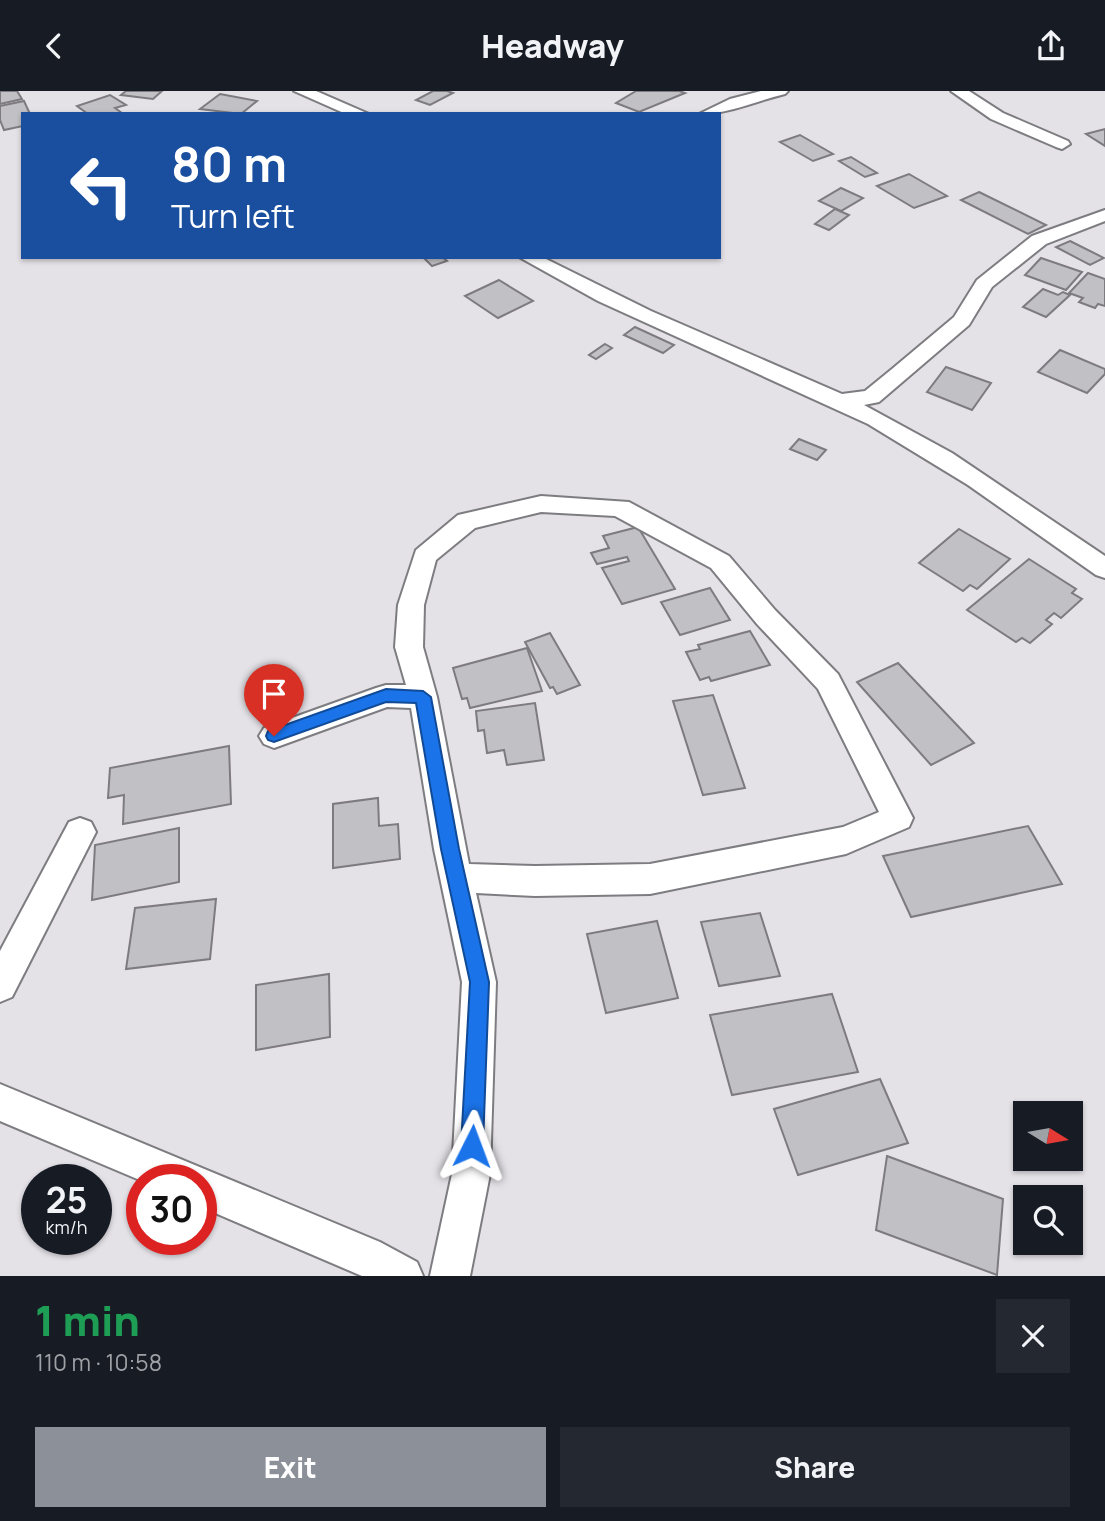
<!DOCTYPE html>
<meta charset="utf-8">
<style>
:root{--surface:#171b24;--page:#242831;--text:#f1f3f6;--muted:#9ea1a6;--accent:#8c9099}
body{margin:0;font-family:Manrope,sans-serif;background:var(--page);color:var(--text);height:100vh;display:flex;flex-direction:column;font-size:26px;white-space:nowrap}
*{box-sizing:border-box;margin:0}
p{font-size:23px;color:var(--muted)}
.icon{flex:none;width:38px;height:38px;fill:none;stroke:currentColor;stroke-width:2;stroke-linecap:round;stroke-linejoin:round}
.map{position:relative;height:1185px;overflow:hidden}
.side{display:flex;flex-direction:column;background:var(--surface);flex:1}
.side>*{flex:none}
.top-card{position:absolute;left:21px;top:21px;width:700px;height:147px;border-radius:0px;box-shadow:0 2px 5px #0004;background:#1a4fa0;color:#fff;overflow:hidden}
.needle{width:46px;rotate:101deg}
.controls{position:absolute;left:1013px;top:1010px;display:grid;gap:14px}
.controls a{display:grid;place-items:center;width:70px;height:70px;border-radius:0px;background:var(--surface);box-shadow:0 2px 5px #0004;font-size:35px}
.speed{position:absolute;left:21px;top:1073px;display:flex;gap:14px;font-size:35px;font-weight:700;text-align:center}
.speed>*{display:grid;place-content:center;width:91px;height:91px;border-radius:50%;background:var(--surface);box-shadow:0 2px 5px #0004;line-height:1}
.speed small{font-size:18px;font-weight:400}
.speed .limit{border:10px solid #d22;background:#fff;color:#111}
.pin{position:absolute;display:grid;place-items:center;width:60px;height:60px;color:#fff;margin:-72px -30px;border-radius:50% 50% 50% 0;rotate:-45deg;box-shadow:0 0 7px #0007}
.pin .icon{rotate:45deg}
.me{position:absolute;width:77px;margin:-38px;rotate:3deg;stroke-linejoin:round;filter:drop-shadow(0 0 5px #0008)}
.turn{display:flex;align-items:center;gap:24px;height:147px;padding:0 35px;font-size:32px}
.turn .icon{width:91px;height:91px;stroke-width:2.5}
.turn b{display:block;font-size:49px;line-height:60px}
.round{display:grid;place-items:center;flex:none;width:74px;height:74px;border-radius:0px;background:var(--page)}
.headline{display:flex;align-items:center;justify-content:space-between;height:119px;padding:0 35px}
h1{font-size:42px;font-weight:800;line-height:52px;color:#1e9e55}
.action{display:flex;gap:14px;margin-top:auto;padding:14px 35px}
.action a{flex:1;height:80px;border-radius:0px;background:var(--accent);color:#fff;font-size:28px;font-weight:800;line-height:80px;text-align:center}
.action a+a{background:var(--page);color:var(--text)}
header{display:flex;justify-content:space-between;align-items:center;height:91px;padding:0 35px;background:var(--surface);font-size:32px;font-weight:800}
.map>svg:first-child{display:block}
.building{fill:#c1c0c5;stroke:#7d7b80;stroke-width:2}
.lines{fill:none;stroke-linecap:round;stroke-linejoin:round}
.minor-casing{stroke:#7d7c80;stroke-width:4}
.minor{fill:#fff;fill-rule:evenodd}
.route{fill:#1a73e8;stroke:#114b97;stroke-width:2}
</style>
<header><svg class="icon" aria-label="back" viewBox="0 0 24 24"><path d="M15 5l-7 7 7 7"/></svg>Headway<svg class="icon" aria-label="share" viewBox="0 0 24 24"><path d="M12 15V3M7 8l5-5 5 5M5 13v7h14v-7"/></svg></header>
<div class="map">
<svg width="1105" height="1185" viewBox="0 0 1105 1185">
<rect width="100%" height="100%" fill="#e4e2e7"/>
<g class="building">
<path d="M 0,0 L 17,0 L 22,8 L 0,13 Z"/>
<path d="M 126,0 L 162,0 L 153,8 L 121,4 Z"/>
<path d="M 433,0 L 447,0 L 453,2 L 430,14 L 416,9 Z"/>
<path d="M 636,0 L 679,0 L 685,2 L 639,21 L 616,12 Z"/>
<path d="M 220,3 L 257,10 L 241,23 L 200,18 Z"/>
<path d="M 110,4 L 126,14 L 115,17 L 122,22 L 88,23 L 77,15 Z"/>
<path d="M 24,10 L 30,23 L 23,23 L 23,35 L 4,39 L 0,29 L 0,15 Z"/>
<path d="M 1105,38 L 1105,55 L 1086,43 Z"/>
<path d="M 800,44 L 833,63 L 813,70 L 780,51 Z"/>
<path d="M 851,66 L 877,82 L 865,86 L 839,70 Z"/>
<path d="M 909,83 L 947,105 L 914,117 L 877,95 Z"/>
<path d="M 841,97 L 863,107 L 841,120 L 819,110 Z"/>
<path d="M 979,101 L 1046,134 L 1028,143 L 961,109 Z"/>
<path d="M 835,118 L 849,124 L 829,139 L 815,133 Z"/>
<path d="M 1070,150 L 1104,167 L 1090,174 L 1056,156 Z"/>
<path d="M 442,166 L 447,170 L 432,175 L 424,167 Z"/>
<path d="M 1041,167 L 1082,181 L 1066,199 L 1025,184 Z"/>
<path d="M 1088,182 L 1105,188 L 1105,215 L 1098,213 L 1095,217 L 1079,211 L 1083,207 L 1069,202 Z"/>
<path d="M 499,189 L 533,210 L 498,227 L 465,205 Z"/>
<path d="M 1043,198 L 1058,204 L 1063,201 L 1070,204 L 1046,226 L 1023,216 Z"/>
<path d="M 635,236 L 674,254 L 663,262 L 624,244 Z"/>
<path d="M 605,253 L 612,257 L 596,268 L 589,264 Z"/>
<path d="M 1060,259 L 1105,278 L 1105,283 L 1087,302 L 1038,281 Z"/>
<path d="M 946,276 L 991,292 L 972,319 L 927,301 Z"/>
<path d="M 799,348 L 826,359 L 817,369 L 790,358 Z"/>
<path d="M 638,436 L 675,498 L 622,513 L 602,477 L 629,470 L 627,466 L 597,473 L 591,462 L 609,457 L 603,445 Z"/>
<path d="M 959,438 L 1010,468 L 977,498 L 970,494 L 963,500 L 919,472 Z"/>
<path d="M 1029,468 L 1076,498 L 1072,502 L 1082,508 L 1061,527 L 1054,522 L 1046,529 L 1052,533 L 1030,552 L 1022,547 L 1016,551 L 967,519 Z"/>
<path d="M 710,497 L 730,529 L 680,544 L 661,511 Z"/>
<path d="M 750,540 L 770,574 L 711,590 L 709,586 L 700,589 L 686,561 L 700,558 L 698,554 Z"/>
<path d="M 550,542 L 580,594 L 557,603 L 553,596 L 550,597 L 525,551 Z"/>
<path d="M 527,557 L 542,600 L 470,617 L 467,607 L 462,608 L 453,577 Z"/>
<path d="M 898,572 L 974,652 L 931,674 L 857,591 Z"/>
<path d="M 713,604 L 745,697 L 703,704 L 673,610 Z"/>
<path d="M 535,612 L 544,669 L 507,674 L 504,659 L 487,662 L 484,639 L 478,640 L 476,620 Z"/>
<path d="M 229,655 L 231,713 L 123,733 L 124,704 L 108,707 L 110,677 Z"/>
<path d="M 378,707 L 379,735 L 398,733 L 400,768 L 333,777 L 333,713 Z"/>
<path d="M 1028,735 L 1062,793 L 911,826 L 883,765 Z"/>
<path d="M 179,737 L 179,791 L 92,809 L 95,754 Z"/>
<path d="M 216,808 L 210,868 L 126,878 L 135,817 Z"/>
<path d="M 760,822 L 780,885 L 719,895 L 701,831 Z"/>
<path d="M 657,830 L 678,907 L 606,922 L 587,843 Z"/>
<path d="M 329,883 L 330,946 L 256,959 L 256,894 Z"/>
<path d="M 832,903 L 858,981 L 732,1004 L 710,924 Z"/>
<path d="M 880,988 L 908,1052 L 798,1084 L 774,1018 Z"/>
<path d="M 887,1065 L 1003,1108 L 997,1184 L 876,1139 Z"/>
</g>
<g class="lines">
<g class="minor-casing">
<g id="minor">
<path d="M 294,0 L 316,0 L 369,23 L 346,23 Z"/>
<path d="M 761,0 L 788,0 L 785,3 C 756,10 728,23 699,23 L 730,8 Z"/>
<path d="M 951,0 L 969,0 L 1003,22 L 1068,50 L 1070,53 L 1062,58 L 1056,56 L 991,28 Z"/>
<path d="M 1105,119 L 1105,130 L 1046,153 L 992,196 L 969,234 L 879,311 L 864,314 L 952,362 L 1105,465 L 1105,487 L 1096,484 L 968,394 L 868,333 L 598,210 L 519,166 L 542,166 L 651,220 L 842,303 L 865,300 L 892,278 L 954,226 L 977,189 L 1032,145 Z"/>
<path d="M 541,405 L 629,411 L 729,465 L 775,519 L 838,583 L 913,727 L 909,736 L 846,763 L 650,803 L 535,805 L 476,802 L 496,891 L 490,1083 L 470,1185 L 430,1185 L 452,1083 L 462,891 L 434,758 L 411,617 L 387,616 L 274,657 L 264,653 L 259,645 L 264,637 L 376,597 L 386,594 L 406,594 L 395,556 L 398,514 L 416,459 L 458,424 ZM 541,421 L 615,425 L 711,477 L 757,533 L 818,598 L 879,721 L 843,736 L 650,773 L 535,775 L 469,773 L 437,606 L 423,556 L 424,514 L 436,469 L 475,437 Z"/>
<path d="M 80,727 L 91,731 L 96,741 L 12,906 L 0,911 L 0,860 L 69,731 Z"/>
<path d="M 0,993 L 380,1151 L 417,1171 L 423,1185 L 362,1185 L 201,1116 L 201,1088 L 142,1090 L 0,1030 Z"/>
</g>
</g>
<use href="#minor" class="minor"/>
</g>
<path class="route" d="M 386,598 L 423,600 L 431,606 L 459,758 L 489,891 L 483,1055 L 480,1063 L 472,1066 L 464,1063 L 461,1055 L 470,891 L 441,758 L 416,612 L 386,611 L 274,651 L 268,649 L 266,645 L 268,640 Z"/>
</svg>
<div class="controls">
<a><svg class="needle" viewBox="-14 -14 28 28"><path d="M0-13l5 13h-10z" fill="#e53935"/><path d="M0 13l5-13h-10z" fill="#9ea1a6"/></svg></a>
<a><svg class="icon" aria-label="search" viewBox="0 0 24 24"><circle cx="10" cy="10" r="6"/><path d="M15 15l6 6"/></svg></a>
</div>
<div class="speed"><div>25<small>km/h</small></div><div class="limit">30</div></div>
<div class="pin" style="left:274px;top:645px;background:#d93025"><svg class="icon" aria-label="arrive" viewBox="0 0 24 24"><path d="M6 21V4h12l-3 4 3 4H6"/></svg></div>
<svg class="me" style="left:472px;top:1055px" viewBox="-20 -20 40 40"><path d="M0-17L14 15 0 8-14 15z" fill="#1a73e8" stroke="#fff" stroke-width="4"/></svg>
<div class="top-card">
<div class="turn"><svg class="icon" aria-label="left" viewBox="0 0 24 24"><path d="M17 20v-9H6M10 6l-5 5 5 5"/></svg><div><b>80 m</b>Turn left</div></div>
</div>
</div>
<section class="side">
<div class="headline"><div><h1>1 min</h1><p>110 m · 10:58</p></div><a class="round"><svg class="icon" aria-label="close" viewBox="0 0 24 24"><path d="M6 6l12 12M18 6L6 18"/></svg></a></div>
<div class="action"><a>Exit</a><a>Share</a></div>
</section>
